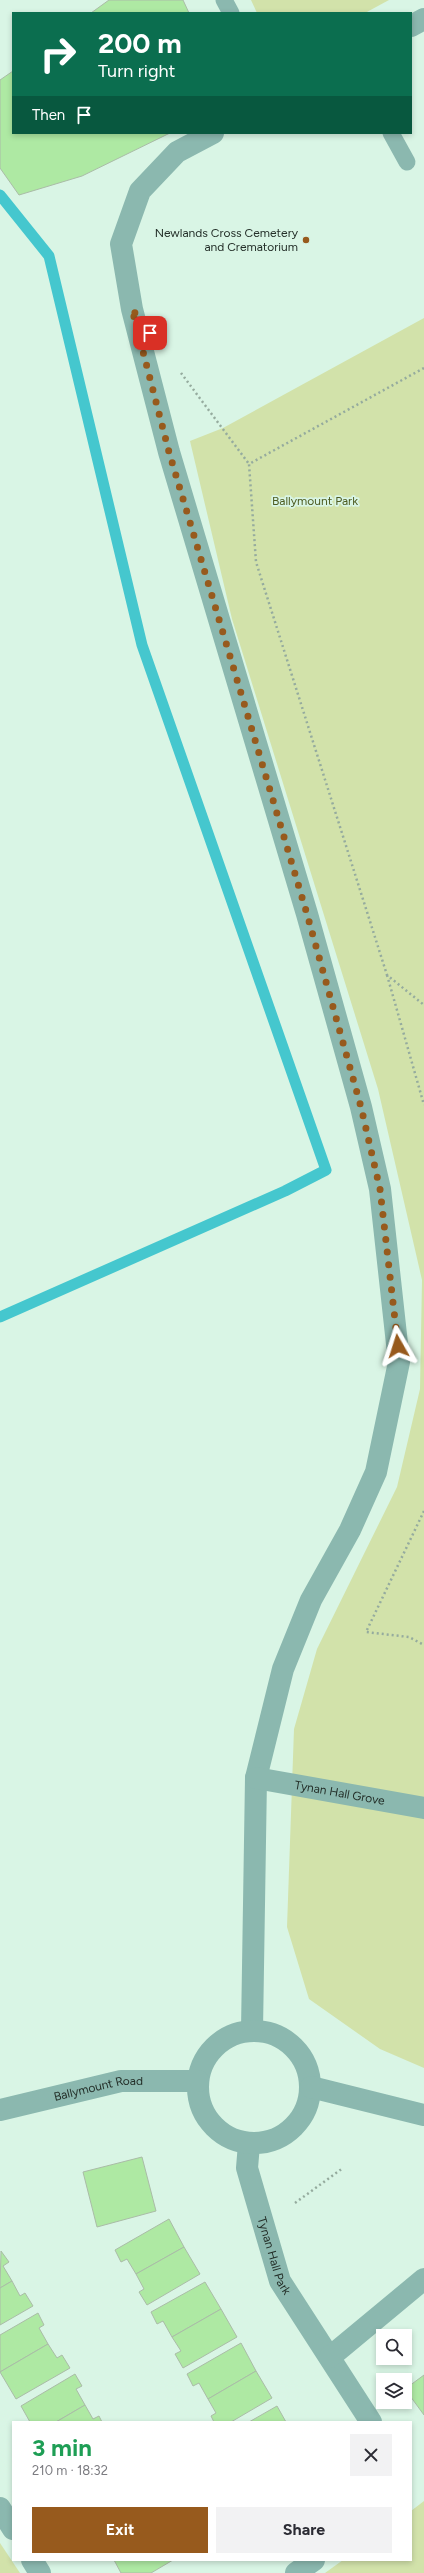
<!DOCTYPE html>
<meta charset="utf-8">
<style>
:root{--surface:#fff;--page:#f2f2f3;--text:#2b2b33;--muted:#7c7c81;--accent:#975a1d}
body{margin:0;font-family:Figtree,sans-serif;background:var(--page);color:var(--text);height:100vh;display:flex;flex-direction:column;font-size:15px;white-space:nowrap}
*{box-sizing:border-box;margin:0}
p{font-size:13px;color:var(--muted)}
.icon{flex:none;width:22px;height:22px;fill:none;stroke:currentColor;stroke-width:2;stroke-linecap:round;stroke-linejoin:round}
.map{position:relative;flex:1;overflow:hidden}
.side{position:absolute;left:12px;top:2421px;width:400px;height:140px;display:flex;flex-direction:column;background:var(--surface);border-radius:0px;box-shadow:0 2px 6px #0003}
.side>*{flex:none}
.hud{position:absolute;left:12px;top:12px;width:400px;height:122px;border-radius:0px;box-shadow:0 2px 6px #0003;background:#0b6e4f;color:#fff;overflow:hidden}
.tools{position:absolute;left:376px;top:2329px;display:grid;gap:8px}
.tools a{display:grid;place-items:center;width:36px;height:36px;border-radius:0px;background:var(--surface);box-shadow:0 2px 6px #0003;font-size:20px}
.pin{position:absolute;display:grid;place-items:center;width:34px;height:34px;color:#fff;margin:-17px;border-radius:8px;box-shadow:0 2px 6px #0006}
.me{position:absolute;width:44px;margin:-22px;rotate:354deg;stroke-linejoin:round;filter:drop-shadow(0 0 3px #0008)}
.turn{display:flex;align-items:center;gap:14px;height:84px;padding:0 20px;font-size:18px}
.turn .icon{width:52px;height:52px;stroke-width:2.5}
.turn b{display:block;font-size:28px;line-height:34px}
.then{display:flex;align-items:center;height:38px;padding:0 20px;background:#0003;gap:8px;font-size:15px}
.round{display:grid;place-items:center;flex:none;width:42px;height:42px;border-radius:0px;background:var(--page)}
.overview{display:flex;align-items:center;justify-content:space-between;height:68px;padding:0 20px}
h1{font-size:24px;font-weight:700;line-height:30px;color:#1e9e55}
.button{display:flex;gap:8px;margin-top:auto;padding:8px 20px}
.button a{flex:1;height:46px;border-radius:0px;background:var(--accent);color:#fff;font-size:16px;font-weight:700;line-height:46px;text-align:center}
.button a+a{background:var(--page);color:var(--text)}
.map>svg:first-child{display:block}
.green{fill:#d2e2aa}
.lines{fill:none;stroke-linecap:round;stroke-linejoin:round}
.stream{stroke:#45c7ce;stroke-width:11}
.building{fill:#aee9a3;stroke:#aabca7}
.path{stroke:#95ab9e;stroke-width:2.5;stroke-dasharray:2 3;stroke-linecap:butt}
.service{stroke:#8bb8af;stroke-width:17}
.minor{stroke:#8bb8af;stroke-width:22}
.tertiary{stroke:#8bb8af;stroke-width:22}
.route{stroke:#975a1d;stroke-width:7;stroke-dasharray:0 12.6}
.poi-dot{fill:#975a1d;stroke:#d9f5e5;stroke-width:1.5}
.labels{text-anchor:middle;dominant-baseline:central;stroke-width:3.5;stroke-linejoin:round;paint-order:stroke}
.poi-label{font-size:12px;fill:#242f29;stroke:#d9f5e5;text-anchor:end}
.park-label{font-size:12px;fill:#4d5b20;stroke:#d9f5e5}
.street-label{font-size:12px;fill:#242f29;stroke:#d9f5e5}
</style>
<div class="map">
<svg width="424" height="2573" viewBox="0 0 424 2573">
<rect width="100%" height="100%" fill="#d9f5e5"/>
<g class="green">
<path d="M 251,0 L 389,0 L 365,13 L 257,13 Z"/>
<path d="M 424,318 L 424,2068 L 380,2049 L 309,1999 L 287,1927 L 294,1729 L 317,1649 L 397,1487 L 420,1389 L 422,1280 L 378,1089 L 232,619 L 190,441 L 223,428 Z"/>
<path d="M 424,2501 L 424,2573 L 325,2573 L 343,2560 L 411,2560 L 411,2511 Z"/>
<path d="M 0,2543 L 20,2573 L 0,2573 Z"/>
</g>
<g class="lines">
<path class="stream" d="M 0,195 L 49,256 L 142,645 L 326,1170 L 285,1191 L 0,1317"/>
</g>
<g class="building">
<path d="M 109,0 L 183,0 L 189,13 L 91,13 Z"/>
<path d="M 13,71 L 13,133 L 170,133 L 82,176 L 19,195 L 0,168 L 0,80 Z"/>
<path d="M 142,2157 L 156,2211 L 97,2227 L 83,2172 Z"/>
<path d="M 169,2219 L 184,2247 L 136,2274 L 127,2259 L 121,2262 L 115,2250 Z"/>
<path d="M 184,2247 L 200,2274 L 147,2305 L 139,2292 L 144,2289 L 136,2274 Z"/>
<path d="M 1,2251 L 9,2262 L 3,2266 L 12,2281 L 0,2288 Z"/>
<path d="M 12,2281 L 20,2296 L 25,2293 L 33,2306 L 0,2325 L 0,2288 Z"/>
<path d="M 205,2282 L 221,2309 L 172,2337 L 163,2321 L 157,2324 L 151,2312 Z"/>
<path d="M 221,2309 L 237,2337 L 183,2368 L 175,2354 L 181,2351 L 172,2337 Z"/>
<path d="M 38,2313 L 44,2325 L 39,2328 L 48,2344 L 0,2372 L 0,2335 Z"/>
<path d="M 241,2343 L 256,2371 L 208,2399 L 199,2383 L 193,2386 L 187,2374 Z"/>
<path d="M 48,2344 L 57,2358 L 62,2355 L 70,2368 L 16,2399 L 0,2372 Z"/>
<path d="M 256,2371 L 272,2398 L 231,2422 L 214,2422 L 211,2416 L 216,2413 L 208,2399 Z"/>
<path d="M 75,2374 L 82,2386 L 76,2389 L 85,2405 L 56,2422 L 30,2422 L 21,2406 Z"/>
<path d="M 424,2375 L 424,2415 L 405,2389 Z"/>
<path d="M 85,2405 L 93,2419 L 99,2416 L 102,2422 L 56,2422 Z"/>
<path d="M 277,2406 L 286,2422 L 249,2422 Z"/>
<path d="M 114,2560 L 173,2560 L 151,2573 L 121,2573 Z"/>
</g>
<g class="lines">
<g class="path">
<path d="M 424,368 L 249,464 L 256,562 L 387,975 L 424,1005"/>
<path d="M 181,373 L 249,464"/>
<path d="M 387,975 L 424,1105"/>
<path d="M 424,1511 L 366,1632 L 409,1637 L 424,1645"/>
<path d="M 295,2203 L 343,2168"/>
</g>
<g class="service">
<path d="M 224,0 L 231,13"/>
<path d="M 391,133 L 407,162"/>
</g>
<g class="minor">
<path d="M 411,26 L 424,19"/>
<path d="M 213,133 L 177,152 L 140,191 L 121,244 L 132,309 L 169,452 L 307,914 L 361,1107 L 380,1189 L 399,1362 L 376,1472 L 350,1530 L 311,1600 L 283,1669 L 256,1778 L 252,2030"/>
<path id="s1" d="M 256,1778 L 424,1808"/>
<path id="s2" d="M 249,2144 L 247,2168 L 280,2281 L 371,2422"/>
<path d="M 330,2357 L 424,2279"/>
<path d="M 0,2508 L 13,2529"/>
<path d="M 32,2560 L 40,2573"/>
<path d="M 296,2573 L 314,2560"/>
</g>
<g class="tertiary">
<circle cx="254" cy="2087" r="56"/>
<path d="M 311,2087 L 424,2115"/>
<path id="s3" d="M 0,2110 L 121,2081 L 198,2081"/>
</g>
</g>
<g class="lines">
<path class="route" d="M 150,333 L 132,309 L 169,452 L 307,914 L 361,1107 L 380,1189 L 398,1346"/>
</g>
<circle class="poi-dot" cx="306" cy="240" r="4"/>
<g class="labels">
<g class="poi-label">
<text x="298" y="233">Newlands Cross Cemetery<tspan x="298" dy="14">and Crematorium</tspan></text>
</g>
<g class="park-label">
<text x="315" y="501">Ballymount Park</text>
</g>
<g class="street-label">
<text stroke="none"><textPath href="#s1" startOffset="85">Tynan Hall Grove</textPath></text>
<text stroke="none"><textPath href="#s3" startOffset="101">Ballymount Road</textPath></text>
<text stroke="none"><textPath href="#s2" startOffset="116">Tynan Hall Park</textPath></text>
</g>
</g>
</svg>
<div class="tools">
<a><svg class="icon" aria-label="search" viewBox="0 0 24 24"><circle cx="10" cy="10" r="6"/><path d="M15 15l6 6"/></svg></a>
<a><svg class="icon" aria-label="layers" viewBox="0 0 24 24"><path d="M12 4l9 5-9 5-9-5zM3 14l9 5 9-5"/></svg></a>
</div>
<div class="pin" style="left:150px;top:333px;background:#d93025"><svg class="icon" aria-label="arrive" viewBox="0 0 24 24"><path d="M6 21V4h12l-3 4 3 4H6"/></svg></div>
<svg class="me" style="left:398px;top:1346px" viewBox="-20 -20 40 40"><path d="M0-17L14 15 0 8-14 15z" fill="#975a1d" stroke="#fff" stroke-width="4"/></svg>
<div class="hud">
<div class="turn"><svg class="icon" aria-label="right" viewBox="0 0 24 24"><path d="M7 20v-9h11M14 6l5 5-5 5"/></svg><div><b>200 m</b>Turn right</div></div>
<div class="then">Then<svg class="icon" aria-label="arrive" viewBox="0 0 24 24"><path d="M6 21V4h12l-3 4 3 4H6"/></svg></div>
</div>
<section class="side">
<div class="overview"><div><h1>3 min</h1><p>210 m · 18:32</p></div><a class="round"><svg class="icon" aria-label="close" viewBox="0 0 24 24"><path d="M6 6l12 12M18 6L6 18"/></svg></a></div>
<div class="button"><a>Exit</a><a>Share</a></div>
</section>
</div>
